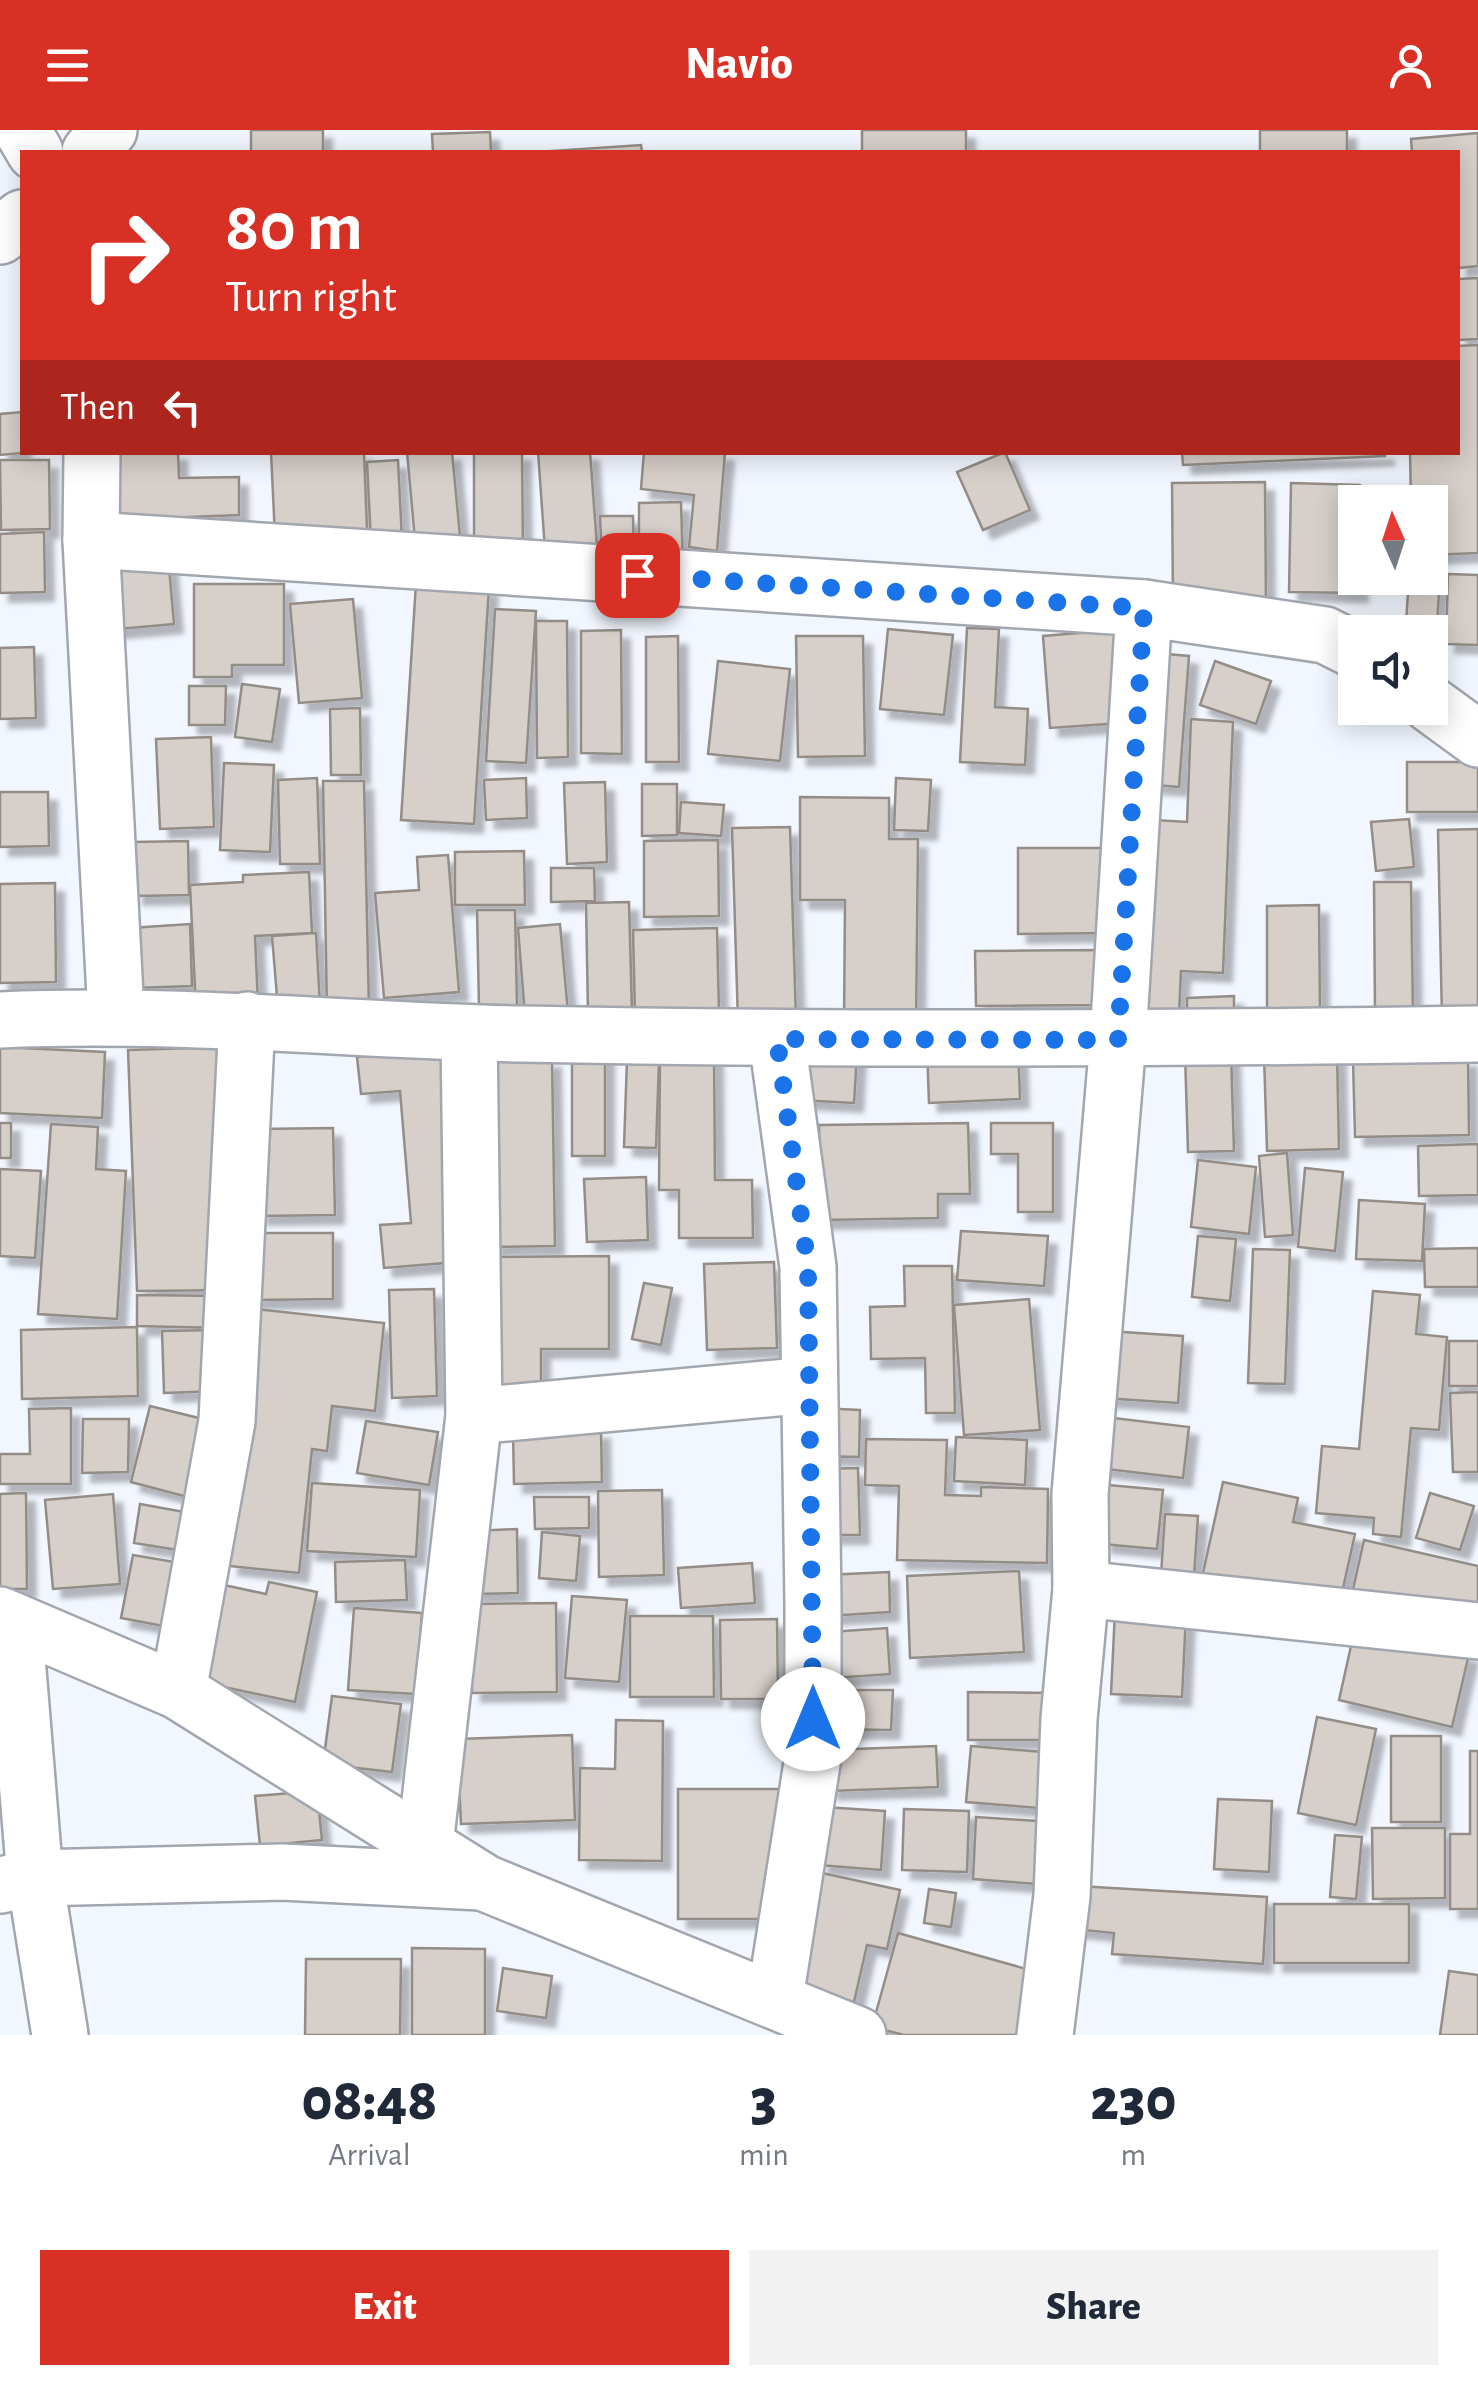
<!DOCTYPE html>
<style>
:root{--surface:#fff;--page:#f2f2f3;--text:#1f2937;--muted:#747a83;--accent:#d93025}
body{margin:0;font-family:"Alegreya Sans",sans-serif;background:var(--page);color:var(--text);height:100vh;display:flex;flex-direction:column;font-size:38px;white-space:nowrap}
*{box-sizing:border-box;margin:0}
p{font-size:32px;color:var(--muted)}
.icon{flex:none;width:55px;height:55px;fill:none;stroke:currentColor;stroke-width:2;stroke-linecap:round;stroke-linejoin:round}
.map{position:relative;height:1905px;overflow:hidden}
.details{display:flex;flex-direction:column;background:var(--surface);flex:1}
.details>*{flex:none}
.banner{position:absolute;left:20px;top:20px;width:1440px;height:305px;border-radius:0px;box-shadow:0 5px 25px #0003;background:#d93025;color:#fff;overflow:hidden}
.needle{width:65px;rotate:357deg}
.buttons{position:absolute;left:1338px;top:355px;display:grid;gap:20px}
.buttons a{display:grid;place-items:center;width:110px;height:110px;border-radius:0px;background:var(--surface);box-shadow:0 5px 25px #0003;font-size:50px}
.pin{position:absolute;display:grid;place-items:center;width:85px;height:85px;color:#fff;margin:-42px;border-radius:20px;box-shadow:0 5px 15px #0006}
.me{position:absolute;width:110px;margin:-55px;rotate:0deg;stroke-linejoin:round;filter:drop-shadow(0 0 8px #0008)}
.turn{display:flex;align-items:center;gap:35px;height:210px;padding:0 40px;font-size:45px}
.turn .icon{width:130px;height:130px;stroke-width:2.5}
.turn b{display:block;font-size:70px;line-height:85px}
.then{display:flex;align-items:center;height:95px;padding:0 40px;background:#0003;gap:20px;font-size:38px}
.eta{display:flex;justify-content:space-evenly;align-items:center;height:170px;text-align:center}
.eta b{font-size:60px;font-weight:800;line-height:70px}
.cta{display:flex;gap:20px;margin-top:auto;padding:20px 40px}
.cta a{flex:1;height:115px;border-radius:0px;background:var(--accent);color:#fff;font-size:40px;font-weight:800;line-height:115px;text-align:center}
.cta a+a{background:var(--page);color:var(--text)}
header{display:flex;justify-content:space-between;align-items:center;height:130px;padding:0 40px;background:var(--accent);color:#fff;font-size:45px;font-weight:800}
.map>svg:first-child{display:block}
.building{fill:#d7cfc9;stroke:#948d87;stroke-width:2.5;filter:url(#shadow)}
.lines{fill:none;stroke-linecap:round;stroke-linejoin:round}
.minor-casing{stroke:#a2a7af;stroke-width:60}
.tertiary-casing{stroke:#a2a7af;stroke-width:60}
.minor{stroke:#fff;stroke-width:55}
.tertiary{stroke:#fff;stroke-width:55}
.route{stroke:#1a73e8;stroke-width:18;stroke-dasharray:0 32.4}
</style>
<header><svg class="icon" aria-label="menu" viewBox="0 0 24 24"><path d="M4 6h16M4 12h16M4 18h16"/></svg>Navio<svg class="icon" aria-label="person" viewBox="0 0 24 24"><circle cx="12" cy="8" r="4"/><path d="M4 21q1-7 8-7t8 7"/></svg></header>
<div class="map">
<svg width="1478" height="1905" viewBox="0 0 1478 1905">
<defs>
<filter id="shadow"><feDropShadow dx="9" dy="9" stdDeviation="2.5" flood-color="#0004"/></filter>
</defs>
<rect width="100%" height="100%" fill="#f2f7ff"/>
<g class="building">
<rect x="251" y="0" width="72" height="22"/>
<rect x="862" y="0" width="104" height="22"/>
<rect x="1260" y="0" width="87" height="22"/>
<path d="M 490,2 L 491,22 L 433,22 L 432,4 Z"/>
<path d="M 1478,3 L 1478,136 L 1458,138 L 1458,22 L 1412,22 L 1411,9 Z"/>
<path d="M 641,15 L 642,22 L 537,22 Z"/>
<path d="M 1478,148 L 1478,209 L 1458,210 L 1458,149 Z"/>
<path d="M 1478,215 L 1478,423 L 1430,425 L 1430,372 L 1411,372 L 1410,322 L 1458,322 L 1458,216 Z"/>
<path d="M 22,282 L 22,322 L 33,322 L 0,325 L 0,284 Z"/>
<path d="M 113,322 L 178,322 L 179,348 L 239,347 L 239,385 L 114,390 Z"/>
<path d="M 271,322 L 364,322 L 367,400 L 275,407 Z"/>
<path d="M 407,322 L 452,322 L 461,417 L 416,421 Z"/>
<path d="M 474,322 L 522,322 L 523,424 L 474,424 Z"/>
<path d="M 538,322 L 590,322 L 597,416 L 545,420 Z"/>
<path d="M 644,322 L 725,322 L 717,421 L 689,417 L 694,365 L 641,359 Z"/>
<path d="M 1005,322 L 1030,380 L 983,400 L 957,342 Z"/>
<path d="M 1182,322 L 1385,322 L 1385,326 L 1183,335 Z"/>
<path d="M 0,330 L 49,330 L 50,399 L 1,400 Z"/>
<path d="M 398,330 L 402,410 L 371,412 L 367,332 Z"/>
<path d="M 1265,352 L 1266,475 L 1173,475 L 1172,353 Z"/>
<path d="M 1291,353 L 1360,355 L 1360,372 L 1355,372 L 1359,463 L 1289,462 Z"/>
<path d="M 681,372 L 683,437 L 639,438 L 639,373 Z"/>
<path d="M 600,386 L 633,386 L 634,428 L 602,429 Z"/>
<path d="M 44,402 L 45,462 L 0,463 L 0,404 Z"/>
<path d="M 168,426 L 174,494 L 107,500 L 102,431 Z"/>
<path d="M 1448,444 L 1478,445 L 1478,515 L 1446,514 Z"/>
<path d="M 1440,446 L 1437,495 L 1406,492 L 1409,448 Z"/>
<path d="M 416,453 L 489,457 L 474,694 L 401,690 Z"/>
<path d="M 194,454 L 284,454 L 284,535 L 232,535 L 232,547 L 194,547 Z"/>
<path d="M 353,469 L 362,568 L 299,573 L 290,474 Z"/>
<path d="M 495,479 L 536,481 L 526,633 L 486,631 Z"/>
<path d="M 536,491 L 567,491 L 568,627 L 537,628 Z"/>
<path d="M 967,498 L 999,499 L 995,577 L 1028,579 L 1025,635 L 960,632 Z"/>
<path d="M 888,499 L 953,505 L 944,585 L 880,579 Z"/>
<path d="M 621,500 L 622,624 L 581,623 L 581,501 Z"/>
<path d="M 1115,500 L 1121,593 L 1050,598 L 1043,506 Z"/>
<path d="M 678,506 L 679,632 L 646,632 L 646,507 Z"/>
<path d="M 796,506 L 863,506 L 865,626 L 798,627 Z"/>
<path d="M 34,517 L 36,588 L 0,589 L 0,518 Z"/>
<path d="M 1154,523 L 1189,526 L 1179,657 L 1143,654 Z"/>
<path d="M 718,531 L 790,539 L 780,631 L 708,624 Z"/>
<path d="M 1215,531 L 1271,551 L 1256,594 L 1200,575 Z"/>
<path d="M 242,554 L 280,559 L 272,612 L 235,607 Z"/>
<path d="M 189,556 L 226,556 L 225,595 L 189,595 Z"/>
<path d="M 360,578 L 361,645 L 331,645 L 330,579 Z"/>
<path d="M 1191,589 L 1233,592 L 1223,843 L 1181,841 L 1179,884 L 1148,883 L 1156,690 L 1187,692 Z"/>
<path d="M 211,607 L 214,697 L 160,699 L 156,609 Z"/>
<rect x="1407" y="632" width="71" height="50"/>
<path d="M 224,633 L 274,635 L 270,722 L 220,720 Z"/>
<path d="M 317,648 L 320,734 L 280,734 L 278,650 Z"/>
<path d="M 526,648 L 527,688 L 486,690 L 484,650 Z"/>
<path d="M 896,648 L 931,650 L 928,701 L 894,700 Z"/>
<path d="M 323,651 L 364,651 L 369,881 L 327,883 Z"/>
<path d="M 605,652 L 607,732 L 567,734 L 564,653 Z"/>
<path d="M 642,654 L 677,654 L 677,705 L 642,706 Z"/>
<path d="M 0,662 L 48,662 L 49,716 L 0,717 Z"/>
<path d="M 800,667 L 889,668 L 889,709 L 918,709 L 916,896 L 844,896 L 845,770 L 800,770 Z"/>
<path d="M 681,672 L 724,675 L 721,706 L 679,703 Z"/>
<path d="M 1409,689 L 1414,737 L 1376,741 L 1371,692 Z"/>
<path d="M 790,697 L 796,890 L 738,892 L 732,698 Z"/>
<path d="M 1478,699 L 1478,888 L 1442,889 L 1438,700 Z"/>
<path d="M 718,710 L 719,786 L 644,787 L 644,711 Z"/>
<path d="M 188,711 L 189,765 L 134,766 L 133,712 Z"/>
<path d="M 1018,718 L 1108,718 L 1109,803 L 1018,804 Z"/>
<path d="M 524,721 L 525,775 L 455,775 L 455,722 Z"/>
<path d="M 448,725 L 459,862 L 384,868 L 375,763 L 419,760 L 417,727 Z"/>
<path d="M 551,738 L 594,738 L 595,771 L 551,772 Z"/>
<path d="M 309,742 L 312,803 L 255,806 L 258,875 L 196,878 L 190,755 L 243,752 L 243,745 Z"/>
<path d="M 1374,752 L 1411,752 L 1413,884 L 1375,884 Z"/>
<path d="M 55,753 L 56,852 L 0,853 L 0,754 Z"/>
<path d="M 629,772 L 632,883 L 588,884 L 586,773 Z"/>
<path d="M 1319,775 L 1320,885 L 1267,886 L 1267,776 Z"/>
<path d="M 477,780 L 515,780 L 517,876 L 479,877 Z"/>
<path d="M 190,794 L 192,856 L 132,858 L 130,798 Z"/>
<path d="M 560,794 L 568,883 L 525,886 L 518,798 Z"/>
<path d="M 717,798 L 719,883 L 635,885 L 633,800 Z"/>
<path d="M 316,803 L 320,876 L 278,879 L 272,806 Z"/>
<path d="M 1095,820 L 1096,875 L 976,876 L 975,821 Z"/>
<path d="M 1234,866 L 1234,891 L 1187,892 L 1187,868 Z"/>
<path d="M 1018,914 L 1020,969 L 929,973 L 927,918 Z"/>
<path d="M 0,917 L 105,922 L 102,988 L 0,983 Z"/>
<path d="M 226,917 L 231,1160 L 137,1161 L 128,920 Z"/>
<path d="M 452,919 L 469,1131 L 384,1138 L 380,1095 L 411,1093 L 400,961 L 361,964 L 357,927 Z"/>
<path d="M 800,921 L 857,924 L 854,973 L 798,970 Z"/>
<path d="M 1231,923 L 1234,1021 L 1188,1022 L 1185,924 Z"/>
<path d="M 605,924 L 605,1026 L 572,1026 L 572,925 Z"/>
<path d="M 1337,924 L 1339,1019 L 1267,1021 L 1264,926 Z"/>
<path d="M 660,925 L 714,925 L 715,1050 L 752,1050 L 753,1108 L 679,1108 L 679,1060 L 659,1060 Z"/>
<path d="M 1468,928 L 1469,1005 L 1355,1007 L 1353,931 Z"/>
<path d="M 552,929 L 555,1116 L 490,1117 L 488,930 Z"/>
<path d="M 627,929 L 659,930 L 656,1018 L 624,1017 Z"/>
<rect x="0" y="993" width="11" height="35"/>
<path d="M 968,993 L 970,1064 L 938,1064 L 938,1088 L 821,1090 L 819,995 Z"/>
<path d="M 991,993 L 1053,993 L 1053,1082 L 1018,1082 L 1018,1024 L 991,1024 Z"/>
<path d="M 51,994 L 98,997 L 96,1039 L 126,1041 L 117,1189 L 38,1184 Z"/>
<path d="M 333,998 L 335,1085 L 258,1086 L 256,999 Z"/>
<path d="M 1478,1014 L 1478,1065 L 1419,1066 L 1418,1016 Z"/>
<path d="M 1287,1023 L 1293,1105 L 1265,1107 L 1259,1026 Z"/>
<path d="M 1198,1030 L 1256,1037 L 1249,1104 L 1191,1097 Z"/>
<path d="M 1305,1038 L 1343,1042 L 1335,1121 L 1298,1117 Z"/>
<path d="M 0,1039 L 41,1041 L 35,1128 L 0,1126 Z"/>
<path d="M 646,1047 L 648,1110 L 587,1112 L 584,1049 Z"/>
<path d="M 1359,1070 L 1425,1074 L 1422,1131 L 1356,1129 Z"/>
<path d="M 961,1101 L 1048,1106 L 1044,1156 L 957,1150 Z"/>
<path d="M 253,1103 L 333,1103 L 333,1169 L 252,1170 Z"/>
<path d="M 1198,1106 L 1236,1109 L 1230,1171 L 1192,1167 Z"/>
<path d="M 1478,1118 L 1478,1157 L 1425,1157 L 1424,1119 Z"/>
<path d="M 1253,1119 L 1290,1120 L 1285,1254 L 1248,1253 Z"/>
<path d="M 609,1126 L 609,1219 L 541,1219 L 541,1258 L 493,1258 L 493,1127 Z"/>
<path d="M 774,1132 L 777,1218 L 707,1220 L 704,1134 Z"/>
<path d="M 904,1136 L 952,1136 L 955,1283 L 926,1283 L 925,1228 L 871,1229 L 870,1177 L 905,1176 Z"/>
<path d="M 644,1153 L 672,1158 L 661,1215 L 632,1209 Z"/>
<path d="M 434,1159 L 437,1266 L 392,1268 L 389,1160 Z"/>
<path d="M 1373,1161 L 1420,1165 L 1416,1204 L 1447,1207 L 1439,1300 L 1411,1298 L 1401,1407 L 1373,1404 L 1374,1388 L 1316,1383 L 1322,1316 L 1359,1319 Z"/>
<path d="M 137,1165 L 222,1166 L 222,1198 L 137,1196 Z"/>
<path d="M 1029,1169 L 1040,1300 L 964,1305 L 954,1175 Z"/>
<path d="M 256,1179 L 384,1193 L 375,1281 L 332,1276 L 327,1321 L 312,1319 L 299,1443 L 229,1436 Z"/>
<path d="M 137,1197 L 138,1266 L 22,1269 L 21,1200 Z"/>
<path d="M 217,1200 L 219,1261 L 164,1263 L 162,1201 Z"/>
<path d="M 1108,1201 L 1183,1206 L 1178,1273 L 1104,1268 Z"/>
<rect x="1449" y="1211" width="29" height="45"/>
<path d="M 1478,1262 L 1478,1342 L 1453,1342 L 1450,1263 Z"/>
<path d="M 150,1276 L 215,1292 L 195,1369 L 131,1352 Z"/>
<path d="M 71,1278 L 71,1354 L 0,1354 L 0,1324 L 30,1324 L 29,1279 Z"/>
<path d="M 817,1278 L 860,1280 L 859,1327 L 815,1326 Z"/>
<path d="M 1105,1287 L 1189,1297 L 1183,1348 L 1098,1338 Z"/>
<path d="M 83,1289 L 129,1289 L 128,1342 L 82,1343 Z"/>
<path d="M 366,1291 L 438,1302 L 429,1355 L 357,1343 Z"/>
<path d="M 601,1300 L 602,1352 L 514,1354 L 513,1302 Z"/>
<path d="M 956,1307 L 1027,1310 L 1025,1355 L 954,1351 Z"/>
<path d="M 866,1309 L 947,1310 L 945,1365 L 981,1366 L 981,1357 L 1048,1359 L 1047,1433 L 897,1430 L 899,1356 L 865,1355 Z"/>
<path d="M 858,1338 L 860,1405 L 819,1405 L 817,1339 Z"/>
<path d="M 1223,1352 L 1298,1368 L 1293,1392 L 1355,1404 L 1340,1472 L 1203,1443 Z"/>
<path d="M 312,1353 L 420,1360 L 416,1427 L 307,1421 Z"/>
<path d="M 1108,1355 L 1163,1360 L 1157,1419 L 1102,1414 Z"/>
<path d="M 662,1360 L 664,1445 L 599,1447 L 598,1361 Z"/>
<path d="M 26,1363 L 27,1459 L 0,1459 L 0,1364 Z"/>
<path d="M 1430,1363 L 1474,1376 L 1460,1420 L 1416,1408 Z"/>
<path d="M 113,1364 L 120,1454 L 53,1459 L 45,1370 Z"/>
<path d="M 534,1367 L 589,1367 L 589,1398 L 535,1399 Z"/>
<path d="M 140,1374 L 190,1383 L 184,1421 L 134,1413 Z"/>
<path d="M 1165,1384 L 1198,1386 L 1194,1447 L 1161,1445 Z"/>
<path d="M 517,1399 L 518,1463 L 473,1464 L 471,1401 Z"/>
<path d="M 542,1402 L 580,1406 L 576,1451 L 539,1448 Z"/>
<path d="M 1364,1410 L 1478,1436 L 1478,1487 L 1352,1464 Z"/>
<path d="M 133,1425 L 180,1433 L 169,1497 L 121,1488 Z"/>
<path d="M 405,1430 L 407,1470 L 336,1472 L 335,1432 Z"/>
<path d="M 752,1433 L 755,1473 L 681,1478 L 678,1438 Z"/>
<path d="M 1019,1441 L 1024,1522 L 910,1528 L 907,1446 Z"/>
<path d="M 889,1442 L 890,1482 L 827,1486 L 825,1445 Z"/>
<path d="M 269,1452 L 317,1462 L 295,1572 L 200,1552 L 219,1454 L 266,1464 Z"/>
<path d="M 572,1466 L 627,1470 L 619,1552 L 565,1548 Z"/>
<path d="M 556,1473 L 557,1562 L 472,1563 L 471,1474 Z"/>
<path d="M 354,1478 L 422,1483 L 416,1564 L 348,1560 Z"/>
<path d="M 1115,1481 L 1186,1485 L 1182,1567 L 1111,1564 Z"/>
<path d="M 630,1486 L 713,1486 L 714,1567 L 630,1567 Z"/>
<path d="M 777,1489 L 778,1569 L 721,1569 L 720,1490 Z"/>
<path d="M 887,1498 L 890,1544 L 833,1548 L 830,1502 Z"/>
<path d="M 1355,1498 L 1469,1524 L 1452,1597 L 1339,1570 Z"/>
<path d="M 829,1560 L 893,1560 L 891,1600 L 828,1599 Z"/>
<path d="M 968,1562 L 1054,1563 L 1055,1610 L 968,1610 Z"/>
<path d="M 332,1566 L 401,1574 L 392,1642 L 323,1634 Z"/>
<path d="M 1317,1587 L 1376,1599 L 1356,1695 L 1298,1683 Z"/>
<path d="M 616,1590 L 663,1591 L 662,1731 L 579,1730 L 580,1638 L 615,1639 Z"/>
<path d="M 572,1605 L 575,1690 L 461,1694 L 457,1609 Z"/>
<rect x="1391" y="1606" width="50" height="86"/>
<path d="M 936,1616 L 938,1657 L 829,1661 L 827,1620 Z"/>
<path d="M 971,1616 L 1043,1622 L 1039,1678 L 966,1672 Z"/>
<path d="M 1470,1621 L 1478,1621 L 1478,1779 L 1450,1779 L 1450,1704 L 1470,1704 Z"/>
<path d="M 678,1659 L 781,1659 L 780,1789 L 678,1789 Z"/>
<path d="M 317,1661 L 322,1710 L 260,1716 L 255,1666 Z"/>
<path d="M 1218,1669 L 1272,1671 L 1269,1742 L 1214,1739 Z"/>
<path d="M 824,1677 L 885,1681 L 881,1740 L 819,1735 Z"/>
<path d="M 904,1679 L 969,1681 L 967,1742 L 902,1740 Z"/>
<path d="M 976,1687 L 1054,1692 L 1050,1755 L 973,1749 Z"/>
<path d="M 1372,1698 L 1445,1698 L 1445,1768 L 1373,1769 Z"/>
<path d="M 1335,1705 L 1362,1707 L 1356,1769 L 1330,1767 Z"/>
<path d="M 813,1741 L 900,1760 L 887,1819 L 867,1815 L 854,1872 L 787,1855 Z"/>
<path d="M 1077,1756 L 1267,1767 L 1263,1834 L 1112,1824 L 1114,1803 L 1074,1799 Z"/>
<path d="M 929,1759 L 956,1763 L 951,1797 L 924,1793 Z"/>
<rect x="1274" y="1774" width="135" height="59"/>
<path d="M 898,1803 L 1037,1842 L 1019,1905 L 904,1905 L 872,1897 Z"/>
<path d="M 412,1818 L 485,1819 L 485,1905 L 412,1905 Z"/>
<path d="M 306,1829 L 401,1829 L 400,1905 L 305,1905 Z"/>
<path d="M 503,1838 L 552,1846 L 546,1888 L 497,1881 Z"/>
<path d="M 1449,1841 L 1478,1845 L 1478,1905 L 1440,1905 Z"/>
</g>
<g class="lines">
<g class="minor-casing">
<g id="minor">
<path d="M 22,0 L 35,22"/>
<path d="M 92,322 L 91,410 L 116,885"/>
<path d="M 91,410 L 1144,478 L 1325,505 L 1355,520"/>
<path d="M 1430,574 L 1478,609"/>
<path d="M 0,890 C 174,882 346,900 520,904 C 839,910 1158,909 1478,904"/>
<path d="M 474,1286 L 809,1255"/>
<path d="M 1081,1459 L 1478,1501"/>
<path d="M 0,1485 L 178,1561 L 485,1753 L 858,1905"/>
<path d="M 14,1491 L 35,1748 L 60,1905"/>
<path d="M 178,1561 L 227,1291 L 247,890"/>
<path d="M 425,1715 L 474,1286 L 469,903"/>
<path d="M 0,1755 L 35,1748 L 282,1742 L 481,1752"/>
<path d="M 775,1868 L 813,1627 L 813,1473 L 808,1137 L 777,909"/>
<path d="M 1045,1905 L 1062,1766 L 1069,1589 L 1081,1459 L 1080,1364 L 1118,910 L 1144,478"/>
</g>
</g>
<g class="tertiary-casing">
<g id="tertiary">
<path d="M 90,22 L 109,0"/>
<path d="M 0,106 L 22,88"/>
</g>
</g>
<use href="#minor" class="minor"/>
<use href="#tertiary" class="tertiary"/>
</g>
<g class="lines">
<path class="route" d="M 637,445 L 1144,478 L 1118,910 L 777,909 L 808,1137 L 813,1589"/>
</g>
</svg>
<div class="buttons">
<a><svg class="needle" viewBox="-14 -14 28 28"><path d="M0-13l5 13h-10z" fill="#e53935"/><path d="M0 13l5-13h-10z" fill="#747a83"/></svg></a>
<a><svg class="icon" aria-label="sound" viewBox="0 0 24 24"><path d="M4 9h4l5-4v14l-5-4H4zM17 9q2 3 0 6"/></svg></a>
</div>
<div class="pin" style="left:637px;top:445px;background:#d93025"><svg class="icon" aria-label="arrive" viewBox="0 0 24 24"><path d="M6 21V4h12l-3 4 3 4H6"/></svg></div>
<svg class="me" style="left:813px;top:1589px" viewBox="-20 -20 40 40"><circle r="19" fill="#fff"/><path d="M0-13L10 11 0 6-10 11z" fill="#1a73e8"/></svg>
<div class="banner">
<div class="turn"><svg class="icon" aria-label="right" viewBox="0 0 24 24"><path d="M7 20v-9h11M14 6l5 5-5 5"/></svg><div><b>80 m</b>Turn right</div></div>
<div class="then">Then<svg class="icon" aria-label="left" viewBox="0 0 24 24"><path d="M17 20v-9H6M10 6l-5 5 5 5"/></svg></div>
</div>
</div>
<section class="details">
<div class="eta">
<div><b>08:48</b><p>Arrival</p></div>
<div><b>3</b><p>min</p></div>
<div><b>230</b><p>m</p></div>
</div>
<div class="cta"><a>Exit</a><a>Share</a></div>
</section>
